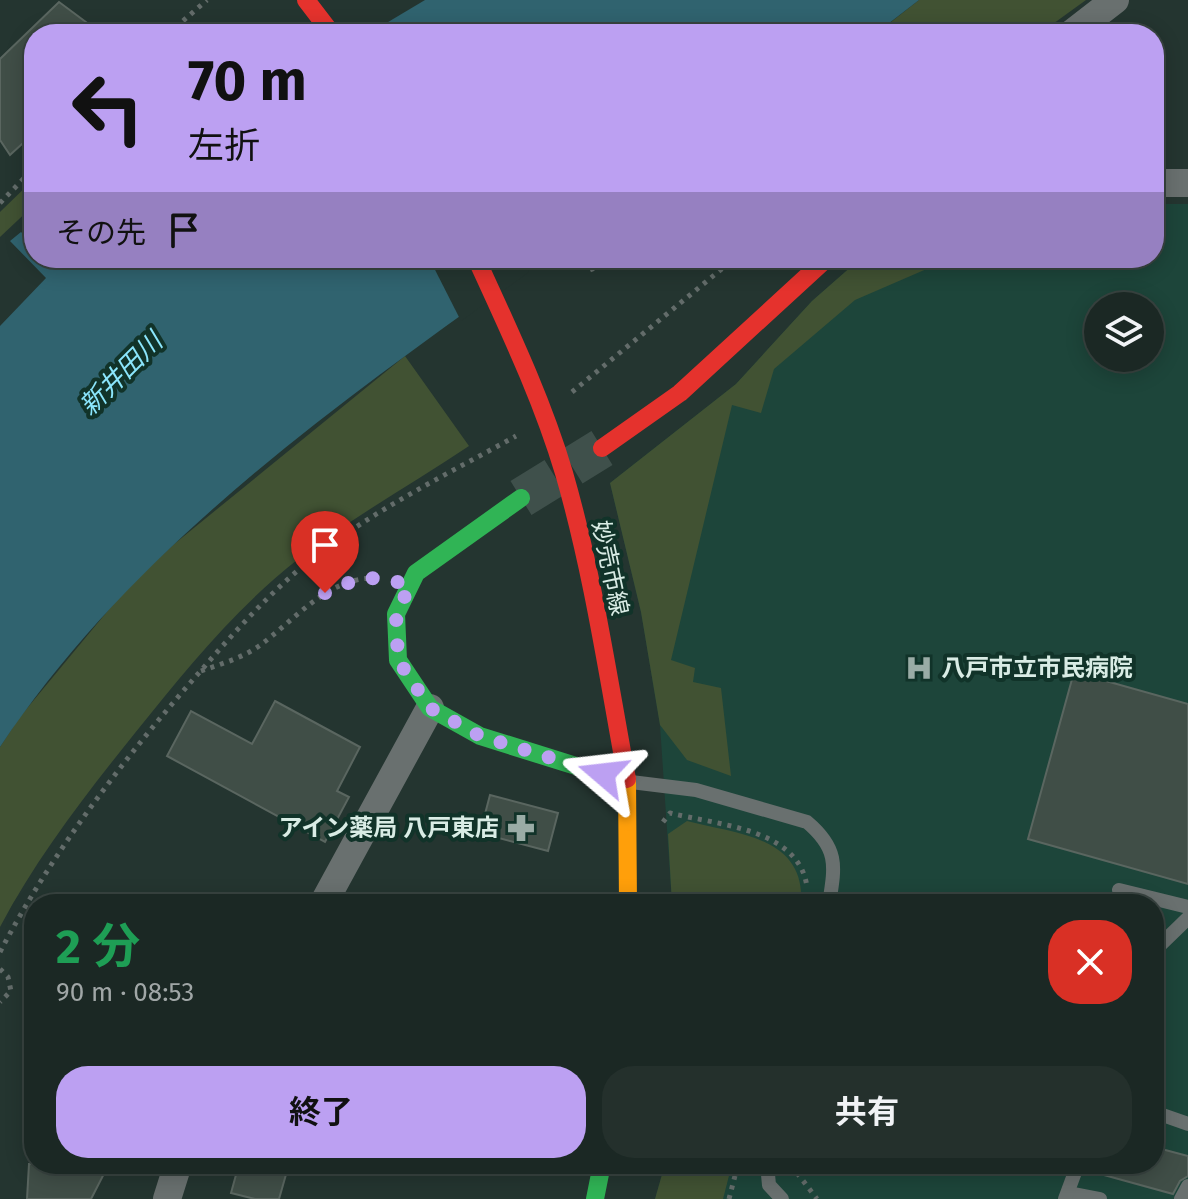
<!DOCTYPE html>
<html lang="ja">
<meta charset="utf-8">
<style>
:root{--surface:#1b2824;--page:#24302c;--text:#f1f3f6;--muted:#a0a6a6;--line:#394441;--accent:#bca0f2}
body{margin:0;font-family:"Fira Sans","Noto Sans JP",sans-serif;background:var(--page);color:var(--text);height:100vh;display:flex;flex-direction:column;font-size:30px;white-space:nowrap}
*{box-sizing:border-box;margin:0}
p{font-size:26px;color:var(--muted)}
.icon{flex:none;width:44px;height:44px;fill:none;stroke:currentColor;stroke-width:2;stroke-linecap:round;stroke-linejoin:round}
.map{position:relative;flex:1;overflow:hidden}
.panel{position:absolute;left:24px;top:894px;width:1140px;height:280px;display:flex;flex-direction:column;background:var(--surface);border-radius:32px;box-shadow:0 4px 20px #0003,0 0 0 2px var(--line)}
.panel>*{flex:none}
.top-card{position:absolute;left:24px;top:24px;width:1140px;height:244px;border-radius:32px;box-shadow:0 4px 20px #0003,0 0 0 2px var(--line);background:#bca0f2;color:#111;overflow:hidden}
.buttons{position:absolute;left:1084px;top:292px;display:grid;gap:16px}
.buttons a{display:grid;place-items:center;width:80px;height:80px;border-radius:50%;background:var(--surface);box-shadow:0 4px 20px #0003,0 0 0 2px var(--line);font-size:40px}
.pin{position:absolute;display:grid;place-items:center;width:68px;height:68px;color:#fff;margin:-82px -34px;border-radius:50% 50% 50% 0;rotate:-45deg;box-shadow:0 0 8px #0007}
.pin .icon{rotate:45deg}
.me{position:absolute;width:88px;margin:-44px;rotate:287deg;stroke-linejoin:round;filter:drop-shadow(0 0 6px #0008)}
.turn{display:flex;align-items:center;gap:28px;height:168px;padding:0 32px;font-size:36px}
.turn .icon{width:104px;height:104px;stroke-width:2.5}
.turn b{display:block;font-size:56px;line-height:68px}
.then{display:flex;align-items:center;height:76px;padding:0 32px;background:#0003;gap:16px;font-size:30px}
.round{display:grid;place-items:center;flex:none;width:84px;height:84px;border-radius:32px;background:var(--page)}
.overview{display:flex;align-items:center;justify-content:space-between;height:136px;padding:0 32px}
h1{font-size:48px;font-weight:700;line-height:60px;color:#1e9e55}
.primary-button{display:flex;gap:16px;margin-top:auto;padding:16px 32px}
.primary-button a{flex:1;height:92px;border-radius:32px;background:var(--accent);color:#111;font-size:32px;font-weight:700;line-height:92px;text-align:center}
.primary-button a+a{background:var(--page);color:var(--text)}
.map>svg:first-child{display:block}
.built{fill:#1d453a;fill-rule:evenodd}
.green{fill:#415233}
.water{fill:#30636f}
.pier{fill:#243530}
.building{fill:#404e47;stroke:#5a6660;stroke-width:2}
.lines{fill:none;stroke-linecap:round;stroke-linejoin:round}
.secondary-tunnel{stroke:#3f504b;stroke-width:40;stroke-dasharray:40 20;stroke-linecap:butt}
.path{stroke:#636c6a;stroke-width:5;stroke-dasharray:4 6;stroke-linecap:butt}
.lane{stroke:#69706f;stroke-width:14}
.street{stroke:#69706f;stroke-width:28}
.fast{stroke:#30b455;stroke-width:18}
.slow{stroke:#ff9f0a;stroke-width:18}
.jam{stroke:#e5322d;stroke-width:18}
.route{stroke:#bca0f2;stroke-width:14;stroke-dasharray:0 25.2}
.labels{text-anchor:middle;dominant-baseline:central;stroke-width:8;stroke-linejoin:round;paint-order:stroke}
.street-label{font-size:24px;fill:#d9ece5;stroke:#113329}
.poi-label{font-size:24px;font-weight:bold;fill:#d9ece5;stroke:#113329;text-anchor:start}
.water-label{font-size:26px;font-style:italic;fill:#8be6fc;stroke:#113329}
</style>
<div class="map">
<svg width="1188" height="1199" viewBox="0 0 1188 1199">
<rect width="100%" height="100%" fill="#243530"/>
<path class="built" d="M 1154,204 L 1188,204 L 1188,1199 L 655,1199 L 665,1164 L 1154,1164 L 1154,904 L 672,904 L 660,725 L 641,612 L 610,483 L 736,384 L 812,301 L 861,258 L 1154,258 ZM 1098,306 L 1150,306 L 1150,358 L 1098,358 Z"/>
<g class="green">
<path d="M 919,0 L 1086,0 L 1039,34 L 900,34 L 891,22 Z"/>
<path d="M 34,179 L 34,205 L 0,237 L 0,212 Z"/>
<path d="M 861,258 L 952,258 L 855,300 L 774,369 L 761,413 L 732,405 L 671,660 L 695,668 L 693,682 L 721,688 L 731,776 L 687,760 L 660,725 L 641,612 L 610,483 L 736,384 L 812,301 Z"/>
<path d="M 405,356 L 469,446 C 412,484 351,518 297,560 C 235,609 184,672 135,733 C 86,794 37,857 0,927 L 0,747 L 19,718 L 125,590 L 173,545 Z"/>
<path d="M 687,821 C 736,834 806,836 801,904 L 672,904 L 668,834 Z"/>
<path d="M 665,1164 L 732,1164 L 723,1199 L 655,1199 Z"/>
</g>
<g class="water">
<path d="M 425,0 L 919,0 L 875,34 L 368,34 Z"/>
<path d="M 21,232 L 34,244 L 34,258 L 48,258 L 58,268 L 70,258 L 541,258 C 344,399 136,543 0,747 L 0,326 L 46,278 L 10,241 Z"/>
</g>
<path class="pier" d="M 429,258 L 523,258 L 529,272 L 461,321 Z"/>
<g class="building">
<path d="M 59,2 L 102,34 L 34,34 L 34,133 L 10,155 L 0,140 L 0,59 Z"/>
<path d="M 1074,672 L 1188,704 L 1188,884 L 1028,839 Z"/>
<path d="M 275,701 L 360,747 L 337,791 L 349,797 L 325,842 L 167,756 L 191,711 L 252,744 Z"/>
<path d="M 490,795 L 558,813 L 548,851 L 480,833 Z"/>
<path d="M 1154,1147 L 1188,1156 L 1188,1176 L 1180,1181 L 1173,1194 L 1093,1172 L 1094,1164 L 1154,1164 Z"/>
<path d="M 29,1164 L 109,1164 L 91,1199 L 27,1199 Z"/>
<path d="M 239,1164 L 289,1164 L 279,1199 L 255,1199 L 231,1193 Z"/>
</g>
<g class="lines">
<path class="secondary-tunnel" d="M 521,498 L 602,448"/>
<g class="path">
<path d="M 168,34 L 207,0"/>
<path d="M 0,203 L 34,168"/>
<path d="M 590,270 L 619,258"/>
<path d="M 572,392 L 735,258"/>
<path d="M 201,671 C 221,664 242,658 259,646 C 295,620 328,577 376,578"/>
<path d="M 663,822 L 670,813 C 717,825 799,828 807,887"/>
<path d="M 0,952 C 53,851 122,761 197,675 C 231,636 267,595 308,562 C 371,511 446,475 516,436"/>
<path d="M 0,969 L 8,977 L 11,991 L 0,1002"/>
<path d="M 791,1165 L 817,1199"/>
<path d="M 729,1199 L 738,1164"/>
</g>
<g class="lane">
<path d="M 631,782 L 696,790 L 807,822 C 839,849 835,866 829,904"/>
<path d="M 1119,890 L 1188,907"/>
<path d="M 1154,951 L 1188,918"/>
<path d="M 1154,1112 L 1188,1124"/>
<path d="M 767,1164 L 769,1185 L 782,1199"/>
<path d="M 1069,1193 L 1100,1199"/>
<path d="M 1065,1199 L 1078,1164"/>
<path d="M 1181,1199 L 1188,1186"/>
</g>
<g class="street">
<path d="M 1071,34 L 1115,0"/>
<path d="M 1154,183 L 1188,183"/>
<path d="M 323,904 L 430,708"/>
<path d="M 167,1199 L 178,1164"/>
</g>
<g class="fast">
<path d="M 521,498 L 416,573 L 396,614 L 398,660 L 430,708 L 480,736 L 627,782"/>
<path d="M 595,1199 L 602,1164"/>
</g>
<path class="slow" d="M 627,779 L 628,904"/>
<g class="jam">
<path d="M 306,0 L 332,34"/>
<path d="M 476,258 C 508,328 542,399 564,473 C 593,573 608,677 627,779"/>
<path d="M 602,448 L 680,393 L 827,258"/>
</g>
</g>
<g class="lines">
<path class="route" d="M 325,593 C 359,577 373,573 410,586 L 396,614 L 398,660 L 430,708 L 480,736 L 603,774"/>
</g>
<defs>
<g id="hospital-bare" transform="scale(2.16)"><path d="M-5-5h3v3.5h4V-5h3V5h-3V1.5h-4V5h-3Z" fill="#9aaca6" stroke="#113329" stroke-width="2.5" paint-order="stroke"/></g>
<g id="pharmacy-bare" transform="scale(2.16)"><path d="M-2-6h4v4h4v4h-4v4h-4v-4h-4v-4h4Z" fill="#9aaca6" stroke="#113329" stroke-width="2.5" paint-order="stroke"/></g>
</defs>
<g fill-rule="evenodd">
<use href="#hospital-bare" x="919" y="668"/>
<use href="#pharmacy-bare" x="521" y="828"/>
</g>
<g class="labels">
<g class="street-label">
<text transform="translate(610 568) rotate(78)">妙売市線</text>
</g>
<g class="poi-label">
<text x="941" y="668">八戸市立市民病院</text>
<text x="499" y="828" text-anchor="end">アイン薬局 八戸東店</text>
</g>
<g class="water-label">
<text transform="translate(121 374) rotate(-45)">新井田川</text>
</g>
</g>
</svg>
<div class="buttons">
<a><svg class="icon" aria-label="layers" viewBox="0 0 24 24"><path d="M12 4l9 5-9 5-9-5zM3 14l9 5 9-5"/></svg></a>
</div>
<div class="pin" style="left:325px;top:593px;background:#d93025"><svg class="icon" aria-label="arrive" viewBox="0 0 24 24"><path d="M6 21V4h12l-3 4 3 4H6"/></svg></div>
<svg class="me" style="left:603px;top:774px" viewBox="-20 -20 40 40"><path d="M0-17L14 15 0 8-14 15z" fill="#bca0f2" stroke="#fff" stroke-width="4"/></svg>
<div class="top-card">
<div class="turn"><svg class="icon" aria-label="left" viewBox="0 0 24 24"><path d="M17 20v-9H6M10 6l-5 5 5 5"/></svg><div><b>70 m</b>左折</div></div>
<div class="then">その先<svg class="icon" aria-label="arrive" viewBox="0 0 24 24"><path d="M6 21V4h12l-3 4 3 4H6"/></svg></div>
</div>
<section class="panel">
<div class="overview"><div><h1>2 分</h1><p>90 m · 08:53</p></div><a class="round" style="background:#d93025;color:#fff"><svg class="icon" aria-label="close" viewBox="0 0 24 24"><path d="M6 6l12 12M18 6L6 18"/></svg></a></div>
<div class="primary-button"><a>終了</a><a>共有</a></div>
</section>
</div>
